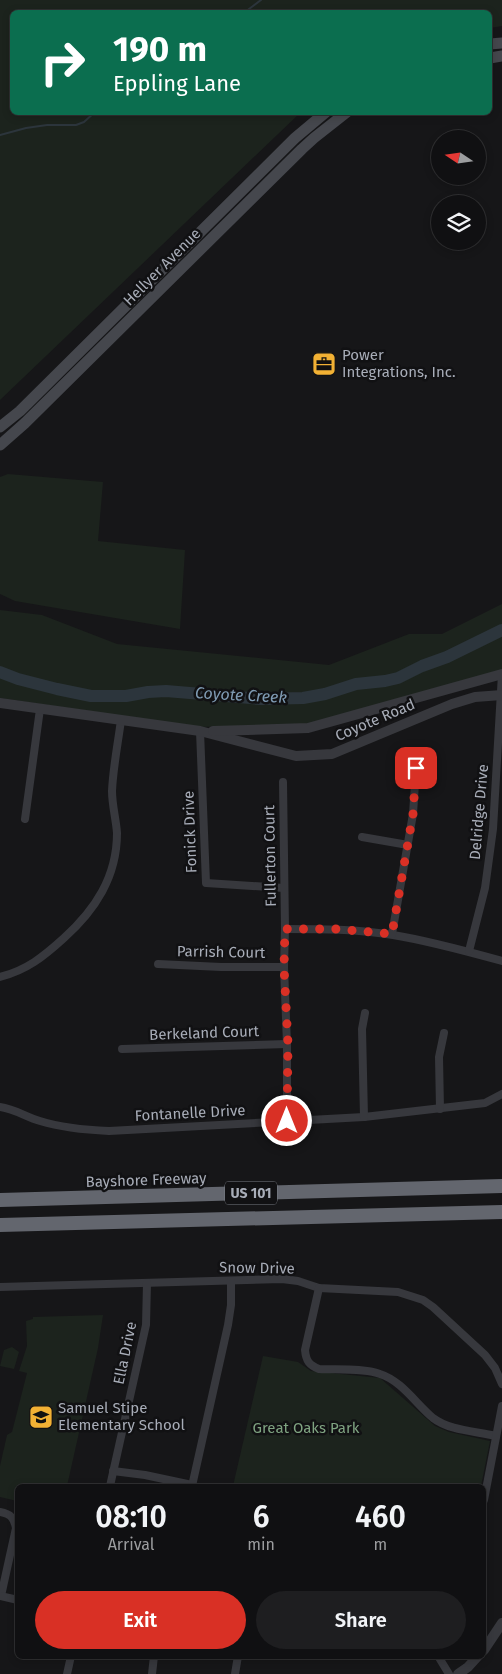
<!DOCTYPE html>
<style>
:root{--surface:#101012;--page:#1e1e20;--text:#f1f3f6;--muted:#9c9d9f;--line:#303032;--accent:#d93025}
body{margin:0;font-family:"Fira Sans",sans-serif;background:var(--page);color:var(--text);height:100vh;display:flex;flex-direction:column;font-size:19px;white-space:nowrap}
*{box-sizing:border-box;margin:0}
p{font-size:16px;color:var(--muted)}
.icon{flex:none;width:28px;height:28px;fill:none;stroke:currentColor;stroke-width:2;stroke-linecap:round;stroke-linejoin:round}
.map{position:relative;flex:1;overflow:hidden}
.details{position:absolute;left:15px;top:1484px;width:471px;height:175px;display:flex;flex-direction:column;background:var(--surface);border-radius:8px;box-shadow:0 2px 8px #0003,0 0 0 1px var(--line)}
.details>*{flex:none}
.hud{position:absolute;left:10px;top:10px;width:482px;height:105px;border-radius:8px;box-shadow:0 2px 8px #0003,0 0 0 1px var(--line);background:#0b6e4f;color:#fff;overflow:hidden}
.needle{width:32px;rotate:283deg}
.controls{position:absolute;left:431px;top:130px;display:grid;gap:10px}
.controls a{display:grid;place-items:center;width:55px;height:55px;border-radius:50%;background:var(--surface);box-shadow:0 2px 8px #0003,0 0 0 1px var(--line);font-size:25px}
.pin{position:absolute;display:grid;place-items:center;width:42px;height:42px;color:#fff;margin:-21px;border-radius:10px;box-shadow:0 2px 8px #0006}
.me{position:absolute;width:55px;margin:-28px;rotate:0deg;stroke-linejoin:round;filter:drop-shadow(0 0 4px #0008)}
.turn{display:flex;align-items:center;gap:18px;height:105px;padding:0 20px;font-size:22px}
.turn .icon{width:65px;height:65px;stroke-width:2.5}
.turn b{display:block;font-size:35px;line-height:42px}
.eta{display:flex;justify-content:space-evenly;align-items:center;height:85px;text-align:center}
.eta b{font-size:30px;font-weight:600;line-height:35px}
.primary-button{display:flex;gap:10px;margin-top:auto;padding:10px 20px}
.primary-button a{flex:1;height:58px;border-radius:30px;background:var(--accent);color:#fff;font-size:20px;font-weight:600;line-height:58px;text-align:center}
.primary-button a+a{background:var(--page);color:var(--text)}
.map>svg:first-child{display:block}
.green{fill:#1c231d}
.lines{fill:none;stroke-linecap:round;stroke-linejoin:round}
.stream{stroke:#2c353c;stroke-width:2}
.river{stroke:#2c353c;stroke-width:12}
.minor{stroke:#37383d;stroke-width:8}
.tertiary{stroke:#37383d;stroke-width:10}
.secondary{stroke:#45474d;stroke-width:11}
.motorway{stroke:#63666e;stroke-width:14}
.route{stroke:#d93025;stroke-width:9;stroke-dasharray:0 16.2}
.labels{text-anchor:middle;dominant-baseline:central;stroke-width:5;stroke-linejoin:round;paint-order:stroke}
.shield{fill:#111113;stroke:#7b7e86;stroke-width:1}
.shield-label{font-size:14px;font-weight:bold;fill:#a8adb8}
.street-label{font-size:15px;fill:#a8adb8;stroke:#111113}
.poi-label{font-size:15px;fill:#a8adb8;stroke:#111113;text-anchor:start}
.park-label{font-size:15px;fill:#7fa381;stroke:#111113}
.water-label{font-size:16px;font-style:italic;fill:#7f9bb3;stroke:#111113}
</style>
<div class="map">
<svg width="502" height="1674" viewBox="0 0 502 1674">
<rect width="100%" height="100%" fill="#161618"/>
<g class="green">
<path d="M 0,0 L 502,0 L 502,26 L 490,28 L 490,12 L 12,12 L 12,112 L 300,113 L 0,400 Z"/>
<path d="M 8,474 L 103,482 L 98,541 L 185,550 L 180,629 L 15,601 L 0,594 L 0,477 Z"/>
<path d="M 502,604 L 502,671 L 309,724 L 199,727 L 0,698 L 0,610 L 42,615 L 117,644 L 329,665 L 409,634 L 442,634 Z"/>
<path d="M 103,1315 L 98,1348 L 67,1486 L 18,1486 L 17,1501 L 0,1497 L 0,1466 L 7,1435 L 12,1432 L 27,1373 L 19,1371 L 27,1346 L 26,1321 L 33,1319 L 33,1317 Z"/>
<path d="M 12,1347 L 19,1352 L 14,1369 L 0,1366 L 4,1350 Z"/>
<path d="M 263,1356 L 298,1362 L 311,1371 L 380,1378 L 435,1426 L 449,1432 L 490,1441 L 481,1486 L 233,1486 Z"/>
</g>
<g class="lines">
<g class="stream">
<path d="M 245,12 L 261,0"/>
<path d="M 0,135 L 26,128 L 47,125 L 76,125 L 84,122 L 95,112"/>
</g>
<path class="river" d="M 0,672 L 18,679 L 57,689 L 91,696 L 126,696 L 148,692 L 166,691 L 261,699 L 303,698 L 325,694 L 356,684 L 385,681 L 398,678 L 422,666 L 447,657 L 502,630"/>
<g class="minor">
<path d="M 200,731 L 206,883 L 284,888"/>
<path d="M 283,782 L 285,929 L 284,967 L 287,1044 L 287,1121"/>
<path d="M 25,819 L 40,709"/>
<path d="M 362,837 L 408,845"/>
<path d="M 285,929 C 321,929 357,929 393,935 C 430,941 466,951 502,961"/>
<path d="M 392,934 L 413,814 L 417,753"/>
<path d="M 469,951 L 485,888 L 493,829 L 502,674"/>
<path d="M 158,964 L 221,967 L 284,967"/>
<path d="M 0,977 C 27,970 43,957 64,938 C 95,910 117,877 117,833 C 116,819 112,805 112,791 C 113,768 118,743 121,720"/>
<path d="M 122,1049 L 287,1044"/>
<path d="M 0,1107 C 15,1109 26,1117 40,1121 C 63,1128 85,1130 109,1131 L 364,1117 L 485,1103 L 502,1094"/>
<path d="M 440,1109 L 439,1057 L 444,1033"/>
<path d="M 364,1117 L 362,1029 L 365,1013"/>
<path d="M 0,1287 L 282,1279 L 298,1281 L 319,1288 L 398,1292 L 423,1300 L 433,1307 L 485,1355 L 495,1368 L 502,1384"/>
<path d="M 319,1288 L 305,1350 C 306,1361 309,1365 319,1369 C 337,1370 363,1368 380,1374 C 402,1381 416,1404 433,1418 C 450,1431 476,1431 496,1436"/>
<path d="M 113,1471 L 145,1475 L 192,1485"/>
<path d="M 110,1486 L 146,1325 L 147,1283"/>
<path d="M 192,1486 L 228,1325 L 231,1305 L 231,1281"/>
<path d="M 484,1500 L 502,1406"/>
<path d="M 0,1512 C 11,1514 14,1518 16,1528 L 1,1596"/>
<path d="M 0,1596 L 18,1600"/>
<path d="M 438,1656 L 449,1674"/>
<path d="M 67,1674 L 71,1656"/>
<path d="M 152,1674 L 154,1656"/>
<path d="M 235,1674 L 238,1656"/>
</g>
<g class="tertiary">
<path d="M 0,703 L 200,731 L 296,756 L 332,754 L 452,704 L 475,697 L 502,695"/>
<path d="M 213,731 L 308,728 L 502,674"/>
<path d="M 484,1650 L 502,1623"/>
<path d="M 458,1674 L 468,1667 L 478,1656"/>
</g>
<g class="secondary">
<path d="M 490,44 L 502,43"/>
<path d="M 490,58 L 502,56"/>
<path d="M 0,427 L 20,411 L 295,138 L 326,112"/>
<path d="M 0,445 L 25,423 L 302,149 L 314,138 L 347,112"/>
</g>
<g class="motorway">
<path d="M 0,1200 L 502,1186"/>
<path d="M 0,1225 L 502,1212"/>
</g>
</g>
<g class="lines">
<path class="route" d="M 287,1121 L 288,1044 L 284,967 L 285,929 L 336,929 L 392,934 L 413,814 L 416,768"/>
</g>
<defs>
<g id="office-square" transform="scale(1.25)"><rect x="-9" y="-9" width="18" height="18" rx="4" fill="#f2b134" stroke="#111113"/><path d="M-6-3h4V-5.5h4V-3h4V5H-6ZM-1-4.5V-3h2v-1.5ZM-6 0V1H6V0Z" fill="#111"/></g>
<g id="school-square" transform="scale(1.25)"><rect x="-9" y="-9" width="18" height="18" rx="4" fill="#f2b134" stroke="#111113"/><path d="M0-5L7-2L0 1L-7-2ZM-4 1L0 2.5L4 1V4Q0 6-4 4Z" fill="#111"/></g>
</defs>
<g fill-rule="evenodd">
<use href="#office-square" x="324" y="364"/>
<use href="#school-square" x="41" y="1417"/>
</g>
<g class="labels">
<rect class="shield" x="225" y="1181.5" width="52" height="23" rx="4"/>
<g class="shield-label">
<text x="251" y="1193">US 101</text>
</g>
<g class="street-label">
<text transform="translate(162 267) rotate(-45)">Hellyer Avenue</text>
<text transform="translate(375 720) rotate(-23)">Coyote Road</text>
<text transform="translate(479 812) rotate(-85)">Delridge Drive</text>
<text transform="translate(190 832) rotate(-92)">Fonick Drive</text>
<text transform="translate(270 856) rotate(-91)">Fullerton Court</text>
<text transform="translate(221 952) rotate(1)">Parrish Court</text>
<text transform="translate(204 1033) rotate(-2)">Berkeland Court</text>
<text transform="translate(190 1113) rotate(-3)">Fontanelle Drive</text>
<text transform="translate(146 1180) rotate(-2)">Bayshore Freeway</text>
<text transform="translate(257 1268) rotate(1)">Snow Drive</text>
<text transform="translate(125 1353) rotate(-78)">Ella Drive</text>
</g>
<g class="poi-label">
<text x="342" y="355">Power<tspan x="342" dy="17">Integrations, Inc.</tspan></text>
<text x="58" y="1408">Samuel Stipe<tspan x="58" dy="17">Elementary School</tspan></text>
</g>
<g class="park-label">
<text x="306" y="1428">Great Oaks Park</text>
</g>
<g class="water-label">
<text transform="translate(241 695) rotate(3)">Coyote Creek</text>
</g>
</g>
</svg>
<div class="controls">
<a><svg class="needle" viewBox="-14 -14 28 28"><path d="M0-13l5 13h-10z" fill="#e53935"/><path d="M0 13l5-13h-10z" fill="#9c9d9f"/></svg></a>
<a><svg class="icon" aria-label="layers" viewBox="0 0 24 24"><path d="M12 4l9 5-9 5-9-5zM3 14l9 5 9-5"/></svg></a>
</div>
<div class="pin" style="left:416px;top:768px;background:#d93025"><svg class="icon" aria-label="arrive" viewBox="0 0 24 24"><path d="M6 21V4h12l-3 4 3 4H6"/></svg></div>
<svg class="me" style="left:287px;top:1121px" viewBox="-20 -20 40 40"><circle r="17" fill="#d93025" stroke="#fff" stroke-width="3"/><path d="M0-11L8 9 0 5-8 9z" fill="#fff"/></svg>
<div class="hud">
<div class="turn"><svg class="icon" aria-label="right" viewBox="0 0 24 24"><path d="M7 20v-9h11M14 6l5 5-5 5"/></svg><div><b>190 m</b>Eppling Lane</div></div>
</div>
<section class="details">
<div class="eta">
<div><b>08:10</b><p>Arrival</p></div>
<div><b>6</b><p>min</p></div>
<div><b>460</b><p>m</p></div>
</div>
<div class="primary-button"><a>Exit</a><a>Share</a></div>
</section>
</div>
